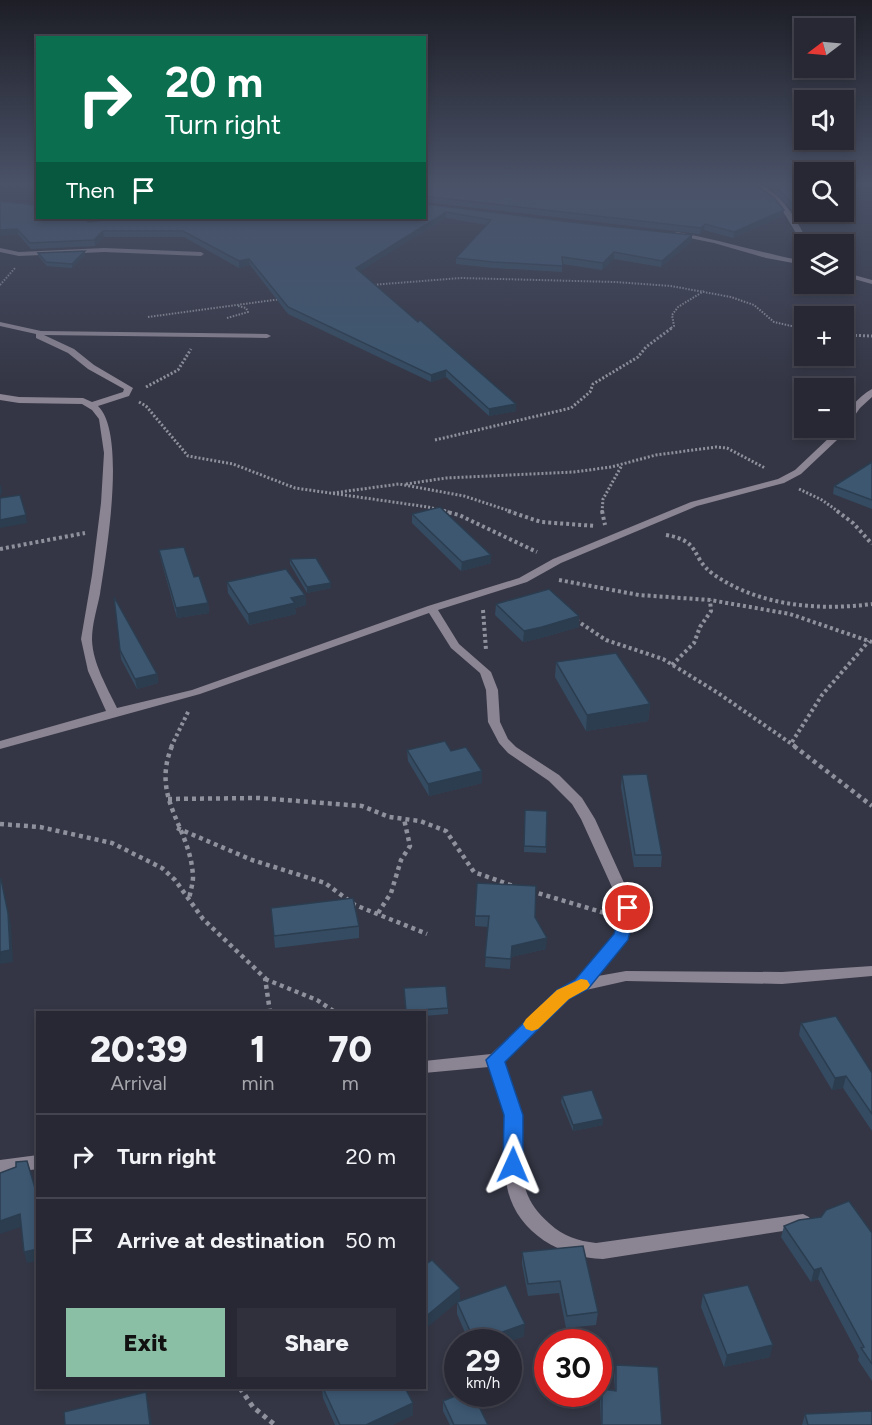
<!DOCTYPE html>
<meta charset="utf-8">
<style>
:root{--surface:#272834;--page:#2f303c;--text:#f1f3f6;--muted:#a4a6ac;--line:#43444f;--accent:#8abfa5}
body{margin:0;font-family:Figtree,sans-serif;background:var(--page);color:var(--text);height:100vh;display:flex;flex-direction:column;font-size:22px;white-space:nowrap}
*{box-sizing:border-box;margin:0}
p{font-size:20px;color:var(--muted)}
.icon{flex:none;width:33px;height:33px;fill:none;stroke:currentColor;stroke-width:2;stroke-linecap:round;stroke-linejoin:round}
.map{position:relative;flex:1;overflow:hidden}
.side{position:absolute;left:36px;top:1011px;width:390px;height:378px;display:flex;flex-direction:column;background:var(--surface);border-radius:0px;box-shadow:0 3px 9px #0003,0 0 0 2px var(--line)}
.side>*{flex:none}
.top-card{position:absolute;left:36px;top:36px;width:390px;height:183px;border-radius:0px;box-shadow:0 3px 9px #0003,0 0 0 2px var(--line);background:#0b6e4f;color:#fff;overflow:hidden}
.needle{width:39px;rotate:254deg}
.tools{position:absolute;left:794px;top:18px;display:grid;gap:12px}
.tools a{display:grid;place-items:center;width:60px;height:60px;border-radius:0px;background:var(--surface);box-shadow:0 3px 9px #0003,0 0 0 2px var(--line);font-size:30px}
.speed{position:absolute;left:444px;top:1329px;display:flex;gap:12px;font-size:30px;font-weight:700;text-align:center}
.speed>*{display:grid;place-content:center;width:78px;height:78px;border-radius:50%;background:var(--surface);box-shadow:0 3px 9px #0003,0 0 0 2px var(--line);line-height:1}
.speed small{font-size:15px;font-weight:400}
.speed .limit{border:9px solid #d22;background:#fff;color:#111}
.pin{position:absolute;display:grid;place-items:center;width:51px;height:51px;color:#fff;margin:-26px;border:3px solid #fff;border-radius:50%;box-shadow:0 2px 6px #0007}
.me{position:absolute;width:66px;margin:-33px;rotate:1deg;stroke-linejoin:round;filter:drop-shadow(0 0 4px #0008)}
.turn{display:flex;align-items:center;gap:21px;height:126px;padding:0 30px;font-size:27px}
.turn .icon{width:78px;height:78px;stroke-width:2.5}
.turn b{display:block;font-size:42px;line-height:51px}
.then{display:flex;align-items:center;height:57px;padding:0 30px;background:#0003;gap:12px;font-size:22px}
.eta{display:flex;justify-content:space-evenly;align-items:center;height:102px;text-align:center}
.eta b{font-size:36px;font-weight:800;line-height:42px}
.primary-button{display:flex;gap:12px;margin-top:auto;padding:12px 30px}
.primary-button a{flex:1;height:69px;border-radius:0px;background:var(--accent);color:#111;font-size:24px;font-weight:800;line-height:69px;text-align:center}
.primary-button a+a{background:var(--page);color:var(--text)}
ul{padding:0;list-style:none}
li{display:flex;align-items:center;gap:18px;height:84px;padding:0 30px;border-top:2px solid var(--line)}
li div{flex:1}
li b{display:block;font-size:22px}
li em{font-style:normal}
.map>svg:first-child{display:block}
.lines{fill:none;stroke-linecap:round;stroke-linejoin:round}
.path-far4{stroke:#8f919d;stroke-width:2;stroke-dasharray:1.5 1.5;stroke-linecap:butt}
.path-far3{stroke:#8f919d;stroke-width:3;stroke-dasharray:2 2;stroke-linecap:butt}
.path-far2{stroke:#8f919d;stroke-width:4;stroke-dasharray:3 3;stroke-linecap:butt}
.path-far1{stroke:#8f919d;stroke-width:4.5;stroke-dasharray:4 4;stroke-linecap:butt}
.path{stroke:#8f919d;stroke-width:5;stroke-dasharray:4.5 4.5;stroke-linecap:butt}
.minor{fill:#8b8493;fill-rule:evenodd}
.wall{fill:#344b61}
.shaded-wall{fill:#2b3d4f}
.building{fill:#3d5771;stroke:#2b3d4f;stroke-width:1.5}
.route{fill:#1a73e8;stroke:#114b97;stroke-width:1.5}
.slow{fill:#f59e0b}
</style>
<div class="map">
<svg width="872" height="1425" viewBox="0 0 872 1425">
<rect width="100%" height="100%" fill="#343645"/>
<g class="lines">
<g class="path-far4">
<path d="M 843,198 L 849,198"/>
<path d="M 0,285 L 15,268"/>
<path d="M 371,285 L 461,278 L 615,282 L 671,286 L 731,297 L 754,305 L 774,322 L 800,328"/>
<path d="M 148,317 L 281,299"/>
<path d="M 227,318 L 248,312 L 246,308 L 238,306"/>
<path d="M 671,328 L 674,326 L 672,315 L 678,307 L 704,291"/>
</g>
<g class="path-far3">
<path d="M 793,327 L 804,329"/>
<path d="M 843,335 L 872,336"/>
<path d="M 146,387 L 178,370 L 191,349"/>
<path d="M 139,402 L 146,406 L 188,456 L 233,464 L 295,488 L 428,507 L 449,512"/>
<path d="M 435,440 L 571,408 L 590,392 L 593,384 L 638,357 L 646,347 L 673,327"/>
<path d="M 406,484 L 446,478 L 574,472 L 611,467 L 656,455 L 716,447 L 727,448 L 765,468"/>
<path d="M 799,489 L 822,500 L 839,512"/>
<path d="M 333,493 L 399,484 L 464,496 L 513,512"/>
<path d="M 602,512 L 603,499 L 622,465"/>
</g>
<g class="path-far2">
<path d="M 443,511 L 459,515 L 537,552"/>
<path d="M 508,511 L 541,522 L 596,526"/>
<path d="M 602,511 L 605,525"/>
<path d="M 837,511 L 853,523 L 872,544"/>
<path d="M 666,535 C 702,541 690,557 713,574 C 759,606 818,611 872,604"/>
<path d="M 0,549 L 85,533"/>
<path d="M 559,580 L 639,595 L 710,600 L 790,614 L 872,642"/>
<path d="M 483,610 L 486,650"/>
<path d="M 576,620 L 606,640 L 663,659 L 718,693 L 796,747"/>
<path d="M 672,665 L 694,643 L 700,627 L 711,611 L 710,600"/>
<path d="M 792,742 L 822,695 L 869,641"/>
<path d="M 171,747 L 189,710"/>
</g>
<g class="path-far1">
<path d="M 172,746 C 150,799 191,827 193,877 C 193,884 190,892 189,900"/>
<path d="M 794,746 L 872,806"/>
<path d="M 168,799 L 259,798 L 362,806 L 389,817 L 420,821 L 446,831 L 474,872 L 516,887"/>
<path d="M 0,824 L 40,827 L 112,843 L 162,868 L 175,880 L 203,919 L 265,978 L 270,1012"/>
<path d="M 177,828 L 252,860 L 325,883 L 355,905 L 427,934"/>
<path d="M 531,891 L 608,914"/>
<path d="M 378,913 L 391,893 L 401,860 L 410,846 L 404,819"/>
<path d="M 265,979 L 317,1000 L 335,1012"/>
</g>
<path class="path" d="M 240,1388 L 253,1407 L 275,1425"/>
<g class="minor">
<path d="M 747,182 C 776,182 799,221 808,244 L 803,245 L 786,216 L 775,202 Z"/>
<path d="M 677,232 C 720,240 761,253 804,261 L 804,265 L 766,258 L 714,243 L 675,235 L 675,233 Z"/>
<path d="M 0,248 L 19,252 L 104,248 L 201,252 L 204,254 L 201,256 L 104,252 L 19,256 L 0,252 Z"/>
<path d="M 843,272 L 872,280 L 872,284 L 843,276 Z"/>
<path d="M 0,322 L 41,331 L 267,334 L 271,336 L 267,338 L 44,335 L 74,349 L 94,365 L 133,388 L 129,396 L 98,406 C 127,434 106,555 100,594 C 97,609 92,624 92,640 C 93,664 107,687 117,708 L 192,690 L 428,606 L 519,578 L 553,559 L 691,502 L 778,479 L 795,470 L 831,436 L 837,428 L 843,428 C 843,413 859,396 872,389 L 872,397 L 860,408 L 837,440 L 801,474 L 784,483 L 697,506 L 561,563 L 527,582 L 438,610 L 459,644 L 491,672 L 498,690 L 500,722 L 508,739 L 516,747 L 559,775 L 582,798 L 595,819 L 635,907 L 629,936 L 598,976 L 626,971 L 782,972 L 872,966 L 872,976 L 782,984 L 626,981 L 586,990 L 568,999 L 504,1062 C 510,1080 519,1099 521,1118 C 526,1163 511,1190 550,1224 C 563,1236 578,1241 596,1243 L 803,1214 L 809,1217 L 812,1222 L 809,1227 L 603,1259 C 558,1258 510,1228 506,1179 C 504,1158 507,1136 504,1115 C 502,1098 495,1082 489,1067 L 424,1073 L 424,1061 L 491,1054 L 558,991 L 577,981 L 615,935 L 621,907 L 581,819 L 572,804 L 549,781 L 508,753 L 499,743 L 488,722 L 486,690 L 480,673 L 451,648 L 429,613 L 200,694 L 0,749 L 0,741 L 106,711 L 88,671 L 81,639 L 92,575 L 101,503 L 104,453 L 99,419 L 92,410 L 82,404 L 19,403 L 0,400 L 0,394 L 19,397 L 83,398 L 92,402 L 123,392 L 124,389 L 88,369 L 68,353 L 36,338 L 36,334 L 0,326 Z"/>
<path d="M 38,1155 L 38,1169 L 0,1174 L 0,1160 Z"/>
</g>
</g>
<g class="wall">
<path d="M 424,182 L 783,216 L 733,238 L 704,230 L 700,234 L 424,202 Z"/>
<path d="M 760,182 L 804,182 L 793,211 L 769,187 Z"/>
<path d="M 0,201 L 88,222 L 424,204 L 692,241 L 661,267 L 614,259 L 602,270 L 562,264 L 562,272 L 493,268 L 456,264 L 456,258 L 487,225 L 446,218 L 360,271 L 516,411 L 489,416 L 446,377 L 431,382 L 288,314 L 250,265 L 239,268 L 184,237 L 104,237 L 95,246 L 31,249 L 18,234 Z"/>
<path d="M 85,251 L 85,255 L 72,268 L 47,266 L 39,257 L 38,253 Z"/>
<path d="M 872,462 L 872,509 L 833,494 L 834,486 Z"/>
<path d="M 412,514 L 491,555 L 491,563 L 461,571 L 412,523 Z"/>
<path d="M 159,550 L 194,577 L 208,603 L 209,613 L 177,618 L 161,560 Z"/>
<path d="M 290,559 L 331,588 L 307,593 L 290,564 Z"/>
<path d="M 227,582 L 305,595 L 306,605 L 295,608 L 296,614 L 249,625 L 228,593 Z"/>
<path d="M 496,604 L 579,616 L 579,627 L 541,638 L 523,642 L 495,615 Z"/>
<path d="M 120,650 L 157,674 L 158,683 L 137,689 L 121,659 Z"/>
<path d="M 556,662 L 650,704 L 648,721 L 586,731 L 555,677 Z"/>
<path d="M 407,750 L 451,751 L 482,771 L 482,783 L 429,796 L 408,761 Z"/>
<path d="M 622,775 L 662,855 L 661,867 L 634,867 L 621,787 Z"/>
<path d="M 525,810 L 547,811 L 546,853 L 524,852 Z"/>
<path d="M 271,908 L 359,926 L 359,938 L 275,948 Z"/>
<path d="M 475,916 L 535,917 L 546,949 L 511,957 L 510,969 L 485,967 L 488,927 L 475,926 Z"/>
<path d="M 404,995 L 448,1008 L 448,1014 L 424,1016 L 424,1012 L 406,1012 Z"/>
<path d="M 801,1023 L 872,1073 L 872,1131 L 843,1088 L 832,1090 L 799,1035 Z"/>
<path d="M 562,1096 L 603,1125 L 573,1131 L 561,1102 Z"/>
<path d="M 784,1226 L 872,1233 L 872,1381 L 858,1360 L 859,1356 L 818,1279 L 811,1282 L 781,1237 Z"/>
<path d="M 583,1246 L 598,1312 L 596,1325 L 566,1328 L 559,1293 L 528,1296 L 522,1264 L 522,1252 Z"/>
<path d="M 703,1294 L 770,1357 L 724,1367 L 701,1307 Z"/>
<path d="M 460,1300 L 524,1336 L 508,1342 L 469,1342 L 457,1314 L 457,1303 Z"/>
<path d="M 616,1365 L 662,1425 L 601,1425 L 600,1401 L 602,1389 L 615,1390 L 614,1377 Z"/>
<path d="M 322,1388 L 405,1388 L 413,1415 L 392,1425 L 335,1425 L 323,1398 Z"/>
<path d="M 443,1401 L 488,1425 L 450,1425 L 443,1411 Z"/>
<path d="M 805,1414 L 872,1425 L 802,1425 Z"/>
</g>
<g class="shaded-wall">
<path d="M 843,182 L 867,182 L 843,186 Z"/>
<path d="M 804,201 L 804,206 L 793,211 L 794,205 Z"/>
<path d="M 784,210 L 783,216 L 733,238 L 734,232 Z"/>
<path d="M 446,212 L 446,218 L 356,274 L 356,268 Z"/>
<path d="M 705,224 L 704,230 L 700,234 L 701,228 Z"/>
<path d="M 17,229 L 18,234 L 0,236 L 0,230 Z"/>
<path d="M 103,231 L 104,237 L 95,246 L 94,240 Z"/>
<path d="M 692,235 L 692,241 L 661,267 L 662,261 Z"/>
<path d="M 85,251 L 85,255 L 72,268 L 72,264 Z"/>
<path d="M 614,252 L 614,259 L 602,270 L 603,263 Z"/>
<path d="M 249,259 L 250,265 L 239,268 L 239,261 Z"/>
<path d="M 446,370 L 446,377 L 431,382 L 431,375 Z"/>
<path d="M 516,404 L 516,411 L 489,416 L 489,409 Z"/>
<path d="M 1,484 L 2,492 L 0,497 L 0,486 Z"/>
<path d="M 26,515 L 27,523 L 0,528 L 0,520 Z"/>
<path d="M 491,555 L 491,563 L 461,571 L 462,562 Z"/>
<path d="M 331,583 L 331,588 L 307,593 L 307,587 Z"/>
<path d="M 305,595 L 306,605 L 295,608 L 296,614 L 249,625 L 248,614 L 291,598 Z"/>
<path d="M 208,603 L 209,613 L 177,618 L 176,608 Z"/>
<path d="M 579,616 L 579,627 L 541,638 L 523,642 L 524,631 Z"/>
<path d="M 157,674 L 158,683 L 137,689 L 135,679 Z"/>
<path d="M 650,704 L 648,721 L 586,731 L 587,715 Z"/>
<path d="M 482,771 L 482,783 L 429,796 L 428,784 Z"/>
<path d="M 1,879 L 11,925 L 13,962 L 0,964 Z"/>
<path d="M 547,938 L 546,949 L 511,957 L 510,969 L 512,946 Z"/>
<path d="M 846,1076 L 843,1088 L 832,1090 L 835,1078 Z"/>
<path d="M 603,1119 L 603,1125 L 573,1131 L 573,1125 Z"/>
<path d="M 20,1214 L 24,1226 L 0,1234 L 0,1221 Z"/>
<path d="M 38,1249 L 38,1261 L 27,1263 L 24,1252 Z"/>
<path d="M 821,1268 L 818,1279 L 811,1282 L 814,1270 Z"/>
<path d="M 460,1288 L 460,1300 L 424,1330 L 424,1318 Z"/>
<path d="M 525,1324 L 524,1336 L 508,1342 L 475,1342 Z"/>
<path d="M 773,1345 L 770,1357 L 724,1367 L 727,1355 Z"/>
<path d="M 146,1392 L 150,1410 L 152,1425 L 150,1425 Z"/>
<path d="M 413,1403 L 413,1415 L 392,1425 L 366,1425 Z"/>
</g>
<g class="building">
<path d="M 424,182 L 752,182 L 774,198 L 784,210 L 734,232 L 705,224 L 701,228 L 424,196 Z"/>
<path d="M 771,182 L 804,182 L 804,201 L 794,205 Z"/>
<path d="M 0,201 L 34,205 L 38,204 L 38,218 L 82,218 L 88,222 L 114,219 L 117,218 L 424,218 L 424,204 L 570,222 L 692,235 L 662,261 L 614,252 L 603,263 L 562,257 L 563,266 L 493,262 L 456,258 L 491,220 L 446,212 L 356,268 L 418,322 L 420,320 L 516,404 L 489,409 L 446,370 L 431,375 L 288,307 L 249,259 L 239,261 L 183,231 L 103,231 L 94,240 L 30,243 L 17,229 L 0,230 Z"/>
<path d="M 85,251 L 72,264 L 46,262 L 38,253 Z"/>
<path d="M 872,462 L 872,500 L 834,486 Z"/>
<path d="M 20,495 L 26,515 L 0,520 L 0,498 Z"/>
<path d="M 440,507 L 491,555 L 462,562 L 412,514 Z"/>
<path d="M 184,547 L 194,577 L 199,576 L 208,603 L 176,608 L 159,550 Z"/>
<path d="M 316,558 L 331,583 L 307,587 L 290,559 Z"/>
<path d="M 286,569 L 305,595 L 291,598 L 295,603 L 248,614 L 227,582 Z"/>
<path d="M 549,589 L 579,616 L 542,627 L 524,631 L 496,604 Z"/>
<path d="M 114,597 L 157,674 L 135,679 L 120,650 Z"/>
<path d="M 616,653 L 650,704 L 587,715 L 556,662 Z"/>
<path d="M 445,741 L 451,751 L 466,747 L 482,771 L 428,784 L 407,750 Z"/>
<path d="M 647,774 L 662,855 L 635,855 L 622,775 Z"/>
<path d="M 525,810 L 547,811 L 546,847 L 524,846 Z"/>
<path d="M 0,879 L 1,879 L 8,913 L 10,950 L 0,952 Z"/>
<path d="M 477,883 L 536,886 L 535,917 L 547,938 L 512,946 L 511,959 L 485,957 L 489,916 L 475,916 Z"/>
<path d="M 353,898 L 359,926 L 274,936 L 271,908 Z"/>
<path d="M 446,986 L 448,1008 L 406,1011 L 404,988 Z"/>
<path d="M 836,1016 L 872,1073 L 872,1114 L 846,1076 L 835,1078 L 801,1023 Z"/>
<path d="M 592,1090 L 603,1119 L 573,1125 L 562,1096 Z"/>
<path d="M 27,1161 L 38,1198 L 38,1249 L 24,1252 L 20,1214 L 0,1221 L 0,1173 L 16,1167 L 16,1162 Z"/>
<path d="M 849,1201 L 872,1233 L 872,1364 L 861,1348 L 864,1347 L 821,1268 L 814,1270 L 784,1226 L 799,1220 L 821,1217 L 826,1210 Z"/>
<path d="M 583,1246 L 598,1312 L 567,1316 L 560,1281 L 528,1284 L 522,1252 Z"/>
<path d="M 432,1260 L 460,1288 L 424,1318 L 424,1265 Z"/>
<path d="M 506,1285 L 525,1324 L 475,1342 L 457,1302 Z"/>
<path d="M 748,1285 L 773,1345 L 727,1355 L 703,1294 Z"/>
<path d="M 616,1365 L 658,1367 L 662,1425 L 602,1425 L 602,1389 L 616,1391 Z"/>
<path d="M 323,1388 L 405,1388 L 413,1403 L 366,1425 L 340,1425 Z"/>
<path d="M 146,1392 L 150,1425 L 65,1425 L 64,1412 Z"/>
<path d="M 460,1394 L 473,1394 L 488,1425 L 454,1425 L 443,1401 Z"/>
<path d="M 872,1411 L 872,1425 L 808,1425 L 805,1414 Z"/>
</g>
<linearGradient id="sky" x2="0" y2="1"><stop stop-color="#1d1e26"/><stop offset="0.48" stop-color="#4a5268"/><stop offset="1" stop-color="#4a5268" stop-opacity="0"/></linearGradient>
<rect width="872" height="382" fill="url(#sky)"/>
<path class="route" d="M 628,902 L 633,904 L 636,908 L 628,940 L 588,989 L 569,999 L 505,1062 L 523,1115 L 523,1165 L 520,1171 L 513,1173 L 506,1171 L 503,1165 L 504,1115 L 486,1060 L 557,990 L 575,980 L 614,934 L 622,904 Z"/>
<path class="slow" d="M 581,979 L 587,980 L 590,985 L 587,989 L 569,999 L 538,1029 L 532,1031 L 526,1029 L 523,1024 L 526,1019 L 557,990 Z"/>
</svg>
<div class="tools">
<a><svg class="needle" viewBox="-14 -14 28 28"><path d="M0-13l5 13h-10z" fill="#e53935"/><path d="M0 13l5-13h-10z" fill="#a4a6ac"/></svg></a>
<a><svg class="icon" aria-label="sound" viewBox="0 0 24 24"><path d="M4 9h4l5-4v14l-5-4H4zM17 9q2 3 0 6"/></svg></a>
<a><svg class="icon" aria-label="search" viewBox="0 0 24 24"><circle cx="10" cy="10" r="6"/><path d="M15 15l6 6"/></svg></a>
<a><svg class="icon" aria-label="layers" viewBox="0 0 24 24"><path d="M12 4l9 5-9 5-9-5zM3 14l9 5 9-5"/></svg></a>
<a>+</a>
<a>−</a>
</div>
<div class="speed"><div>29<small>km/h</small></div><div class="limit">30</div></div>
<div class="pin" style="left:628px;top:908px;background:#d93025"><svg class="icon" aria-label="arrive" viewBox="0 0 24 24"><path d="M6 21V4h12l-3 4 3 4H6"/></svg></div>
<svg class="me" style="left:513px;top:1165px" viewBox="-20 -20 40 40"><path d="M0-17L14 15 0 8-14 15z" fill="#1a73e8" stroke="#fff" stroke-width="4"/></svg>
<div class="top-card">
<div class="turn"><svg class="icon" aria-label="right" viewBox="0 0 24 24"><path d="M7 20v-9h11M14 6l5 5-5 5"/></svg><div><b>20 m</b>Turn right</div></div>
<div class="then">Then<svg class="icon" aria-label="arrive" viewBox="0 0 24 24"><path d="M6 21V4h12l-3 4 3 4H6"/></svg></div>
</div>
<section class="side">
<div class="eta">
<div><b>20:39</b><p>Arrival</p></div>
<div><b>1</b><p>min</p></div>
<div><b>70</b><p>m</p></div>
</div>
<ul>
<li><svg class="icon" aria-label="right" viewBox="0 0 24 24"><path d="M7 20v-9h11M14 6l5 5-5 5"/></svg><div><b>Turn right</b></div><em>20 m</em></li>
<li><svg class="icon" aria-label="arrive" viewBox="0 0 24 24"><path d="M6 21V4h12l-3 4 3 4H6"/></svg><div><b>Arrive at destination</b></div><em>50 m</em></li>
</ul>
<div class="primary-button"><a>Exit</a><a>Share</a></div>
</section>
</div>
